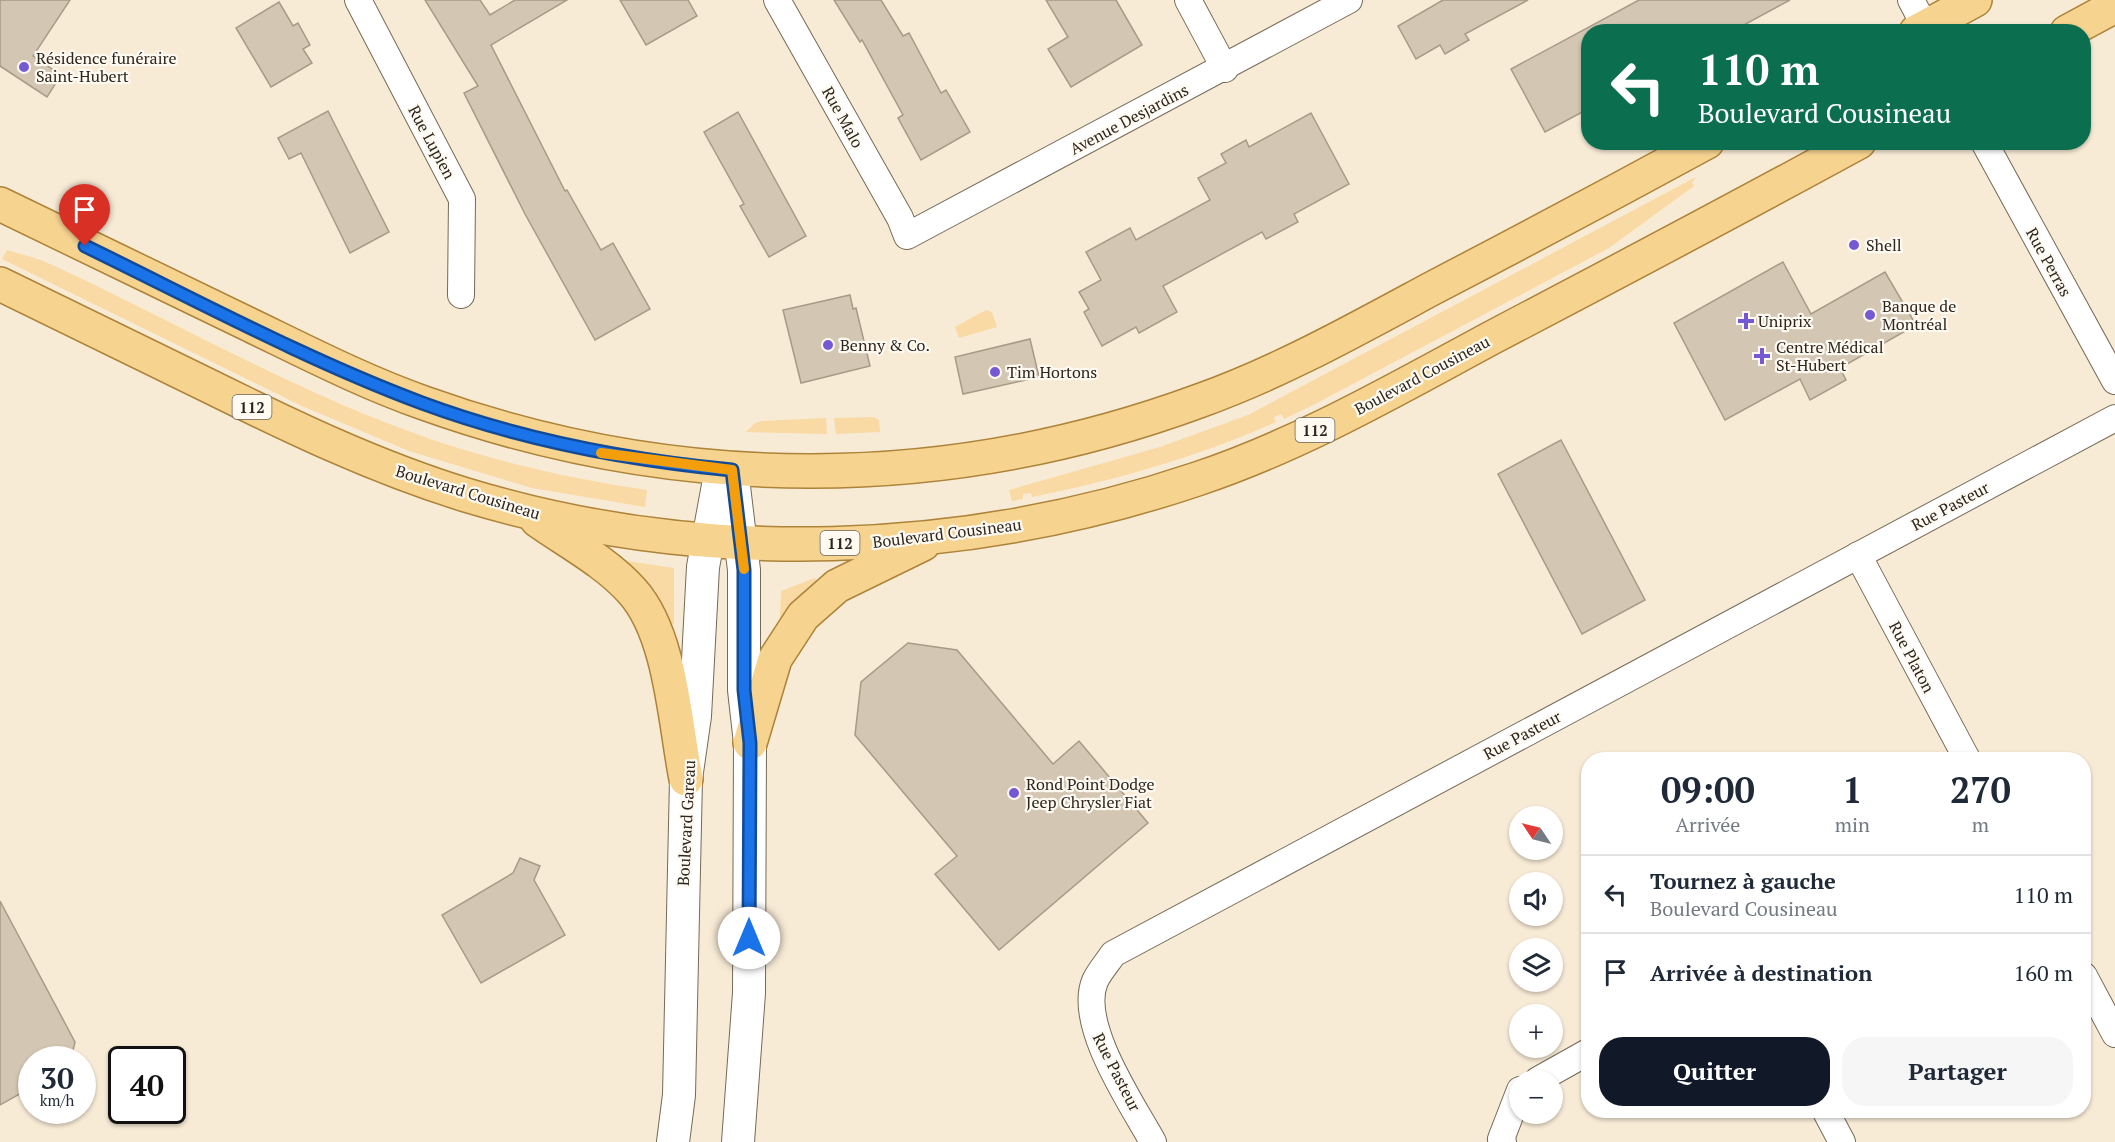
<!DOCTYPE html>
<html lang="fr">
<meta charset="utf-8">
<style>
:root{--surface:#fff;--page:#f6f6f7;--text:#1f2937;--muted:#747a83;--line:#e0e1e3;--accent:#111827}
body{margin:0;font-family:"PT Serif",serif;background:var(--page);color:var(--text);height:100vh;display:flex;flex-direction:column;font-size:22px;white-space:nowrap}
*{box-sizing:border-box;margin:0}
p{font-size:20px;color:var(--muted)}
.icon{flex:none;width:33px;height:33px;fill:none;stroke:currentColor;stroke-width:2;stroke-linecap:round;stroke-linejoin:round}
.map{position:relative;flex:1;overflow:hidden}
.side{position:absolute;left:1581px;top:752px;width:510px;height:366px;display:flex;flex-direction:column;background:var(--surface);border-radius:24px;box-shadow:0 2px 4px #0004}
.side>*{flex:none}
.top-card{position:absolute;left:1581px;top:24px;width:510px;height:126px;border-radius:24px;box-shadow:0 2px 4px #0004;background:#0b6e4f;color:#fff;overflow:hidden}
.needle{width:39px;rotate:305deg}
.buttons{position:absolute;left:1509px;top:806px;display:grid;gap:12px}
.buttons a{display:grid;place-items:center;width:54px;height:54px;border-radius:50%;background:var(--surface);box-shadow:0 2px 4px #0004;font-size:30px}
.speed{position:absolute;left:18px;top:1046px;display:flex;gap:12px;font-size:30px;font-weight:700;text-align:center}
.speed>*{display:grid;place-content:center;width:78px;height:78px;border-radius:50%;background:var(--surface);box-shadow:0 2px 4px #0004;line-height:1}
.speed small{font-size:15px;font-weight:400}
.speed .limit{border:3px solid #111;border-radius:9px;background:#fff;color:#111}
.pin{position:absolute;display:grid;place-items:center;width:51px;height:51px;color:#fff;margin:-62px -26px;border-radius:50% 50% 50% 0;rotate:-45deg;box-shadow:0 0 6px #0007}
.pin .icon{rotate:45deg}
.me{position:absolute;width:66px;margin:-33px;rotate:0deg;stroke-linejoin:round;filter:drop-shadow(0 0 4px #0008)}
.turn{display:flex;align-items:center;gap:21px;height:126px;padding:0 18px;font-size:27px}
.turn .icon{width:78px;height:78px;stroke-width:2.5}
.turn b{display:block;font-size:42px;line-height:51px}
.eta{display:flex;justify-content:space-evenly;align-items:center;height:102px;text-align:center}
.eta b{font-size:36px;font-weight:700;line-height:42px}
.cta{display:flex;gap:12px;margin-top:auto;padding:12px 18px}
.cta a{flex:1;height:69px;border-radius:24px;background:var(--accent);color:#fff;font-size:24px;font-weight:700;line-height:69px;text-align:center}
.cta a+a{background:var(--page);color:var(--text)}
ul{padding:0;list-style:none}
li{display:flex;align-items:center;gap:18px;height:78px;padding:0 18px;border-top:2px solid var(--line)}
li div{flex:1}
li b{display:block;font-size:22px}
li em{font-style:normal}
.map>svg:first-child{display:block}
.green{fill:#f9d9a4}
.building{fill:#d3c6b2;stroke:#a79b87;stroke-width:1.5}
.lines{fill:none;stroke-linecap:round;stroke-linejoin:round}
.minor-casing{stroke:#756a57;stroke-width:28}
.tertiary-casing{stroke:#756a57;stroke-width:34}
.primary-casing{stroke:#ac8338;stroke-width:36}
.minor{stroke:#fff;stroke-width:26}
.tertiary{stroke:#fff;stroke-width:32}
.primary{stroke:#f7d390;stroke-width:33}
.route-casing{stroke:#114b97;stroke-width:15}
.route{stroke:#1a73e8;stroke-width:10}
.slow{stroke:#f59e0b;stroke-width:10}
.poi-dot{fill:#7559d3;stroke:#fef9f1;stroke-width:2}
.labels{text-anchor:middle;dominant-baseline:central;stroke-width:4.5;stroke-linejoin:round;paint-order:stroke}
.shield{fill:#fef9f1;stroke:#6a655d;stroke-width:1.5}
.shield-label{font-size:15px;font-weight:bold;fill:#2b261e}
.poi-label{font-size:16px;fill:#2b261e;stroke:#fef9f1;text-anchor:start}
.street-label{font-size:16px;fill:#2b261e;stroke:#fef9f1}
</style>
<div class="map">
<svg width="2115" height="1142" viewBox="0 0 2115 1142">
<rect width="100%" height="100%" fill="#f8ebd6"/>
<g class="green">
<path d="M 1696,177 L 1692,183 L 1694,186 L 1609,248 L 1317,403 L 1284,419 L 1281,414 L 1274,417 L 1276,422 C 1198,457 1116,480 1032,497 L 1031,493 L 1023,494 L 1023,499 L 1012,501 L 1009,490 L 1160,447 L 1248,415 Z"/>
<path d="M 7,250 L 41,260 L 61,269 C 183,326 302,395 430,439 C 501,463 573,479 647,490 L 645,507 L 532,488 L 409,451 L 302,406 L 2,259 Z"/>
<path d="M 986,310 L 992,312 L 997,327 L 959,338 L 955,327 Z"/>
<path d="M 874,417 L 879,420 L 880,432 L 836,434 L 834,418 Z"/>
<path d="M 826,418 L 827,434 L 746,432 L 755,423 L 762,421 Z"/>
<path d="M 621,560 L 674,568 L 674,624 L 668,624 L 655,590 Z"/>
<path d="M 815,578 L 818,585 L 784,620 L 780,619 L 781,591 Z"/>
</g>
<g class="building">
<path d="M 0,0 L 70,0 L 33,56 L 61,75 L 47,97 L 0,66 Z"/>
<path d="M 425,0 L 480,0 L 490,15 L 515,0 L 567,0 L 491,45 L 565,191 L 567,190 L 601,250 L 613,243 L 650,309 L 595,340 L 525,214 L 464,93 L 478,86 Z"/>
<path d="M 620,0 L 688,0 L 697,16 L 646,45 Z"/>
<path d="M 834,0 L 881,0 L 903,36 L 909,33 L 941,93 L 946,90 L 970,132 L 921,160 L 898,118 L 903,115 L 862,40 L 860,42 Z"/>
<path d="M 1046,0 L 1116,0 L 1142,45 L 1071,87 L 1048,49 L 1068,37 Z"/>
<path d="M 1443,0 L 1528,0 L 1465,34 L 1469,40 L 1445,54 L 1440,45 L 1416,59 L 1398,26 Z"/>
<path d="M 1639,0 L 1790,0 L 1731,32 L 1588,32 L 1588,109 L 1545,132 L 1511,69 Z"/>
<path d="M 279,2 L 293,26 L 298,23 L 310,45 L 303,49 L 312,63 L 271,87 L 236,28 Z"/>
<path d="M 328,111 L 389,232 L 350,253 L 301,153 L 289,159 L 278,138 Z"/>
<path d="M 738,112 L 806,236 L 769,257 L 740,206 L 744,204 L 704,132 Z"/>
<path d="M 1311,113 L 1349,184 L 1294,214 L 1298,222 L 1266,239 L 1262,232 L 1163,286 L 1177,312 L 1139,333 L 1136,327 L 1102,346 L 1084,312 L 1089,309 L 1079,292 L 1101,280 L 1086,252 L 1130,228 L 1136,240 L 1210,200 L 1198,178 L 1226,163 L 1221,154 L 1246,140 L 1249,147 Z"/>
<path d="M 1783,262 L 1811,314 L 1885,272 L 1916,325 L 1840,368 L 1846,380 L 1810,400 L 1800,379 L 1725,420 L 1674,323 Z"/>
<path d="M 850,295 L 853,309 L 856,308 L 870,366 L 801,383 L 783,310 Z"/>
<path d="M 1030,339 L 1039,377 L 963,394 L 955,357 Z"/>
<path d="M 1561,440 L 1645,600 L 1582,634 L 1498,474 Z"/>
<path d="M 908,643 L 957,650 L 1053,764 L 1079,741 L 1148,823 L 999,950 L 935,874 L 957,856 L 855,735 L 861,682 Z"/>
<path d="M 520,858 L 540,866 L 534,880 L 565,935 L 481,983 L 442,915 L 513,873 Z"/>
<path d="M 0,901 L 75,1042 L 71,1059 L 32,1059 L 32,1087 L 0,1105 Z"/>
</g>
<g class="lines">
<g class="minor-casing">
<g id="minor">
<path d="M 358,0 L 462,199 L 461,295"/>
<path d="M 777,0 L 900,218 L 907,236 L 1349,0"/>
<path d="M 1188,0 L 1225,69"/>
<path d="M 1911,0 L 1928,32"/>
<path d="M 1984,142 L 2115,381"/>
<path d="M 1858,555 L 1967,759"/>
<path d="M 2084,976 L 2115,1034"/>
<path d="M 1538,1080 L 1588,1052"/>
<path d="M 1825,1110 L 1842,1142"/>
<path d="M 1153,1142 C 1132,1104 1077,1024 1095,981 C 1099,972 1108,962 1113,954 L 2115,418"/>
<path d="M 1503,1142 L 1501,1139 L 1520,1090"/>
</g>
</g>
<g class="tertiary-casing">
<g id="tertiary">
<path d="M 732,470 L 744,570 L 744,690 L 750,743 L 749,993 L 738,1142"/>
<path d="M 673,1142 L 679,1095 L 686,779 L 695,716 L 703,567 L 721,469"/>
</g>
</g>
<g class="primary-casing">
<g id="primary">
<path d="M 1916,32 L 1975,0"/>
<path d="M 2067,32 L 2115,6"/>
<path d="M 0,204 C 83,244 165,284 248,324 C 306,352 364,382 424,403 C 678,494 946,494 1199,401 C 1280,372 1355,330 1431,289 C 1523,241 1615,192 1707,142"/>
<path d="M 0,284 C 69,317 138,351 207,385 C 292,427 375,467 466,495 C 703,567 963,558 1197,479 C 1302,444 1398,388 1495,336 C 1617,272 1738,208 1859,142"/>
<path d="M 537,520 C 568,542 606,562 632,591 C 671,634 675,723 686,779"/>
<path d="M 750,743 L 775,659 L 803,616 L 837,586 L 923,544"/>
</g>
</g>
<use href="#minor" class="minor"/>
<use href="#tertiary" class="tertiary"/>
<use href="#primary" class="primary"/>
</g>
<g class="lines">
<g class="route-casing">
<path id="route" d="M 85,246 C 196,300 307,360 422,403 C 522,440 627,460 732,470 L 744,570 L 744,690 L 750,743 L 749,938"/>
</g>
<use href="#route" class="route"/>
<path class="slow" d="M 601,453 L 732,470 L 744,569"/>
</g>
<g class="poi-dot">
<circle cx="24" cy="67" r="6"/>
<circle cx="1854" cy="245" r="6"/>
<circle cx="1870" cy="315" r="6"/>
<path d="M1743 312h6v6h6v6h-6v6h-6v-6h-6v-6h6z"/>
<circle cx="828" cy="345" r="6"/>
<path d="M1759 347h6v6h6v6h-6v6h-6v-6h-6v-6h6z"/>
<circle cx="995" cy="372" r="6"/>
<circle cx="1014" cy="793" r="6"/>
</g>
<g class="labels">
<g class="shield">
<rect x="232.5" y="395" width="39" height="24" rx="4.5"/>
<rect x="1295.5" y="418" width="39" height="24" rx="4.5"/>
<rect x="820.5" y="531" width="39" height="24" rx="4.5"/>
</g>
<g class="shield-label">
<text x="252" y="407">112</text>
<text x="1315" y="430">112</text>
<text x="840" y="543">112</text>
</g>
<g class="poi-label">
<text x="36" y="58">Résidence funéraire<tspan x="36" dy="18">Saint-Hubert</tspan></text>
<text x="1866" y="245">Shell</text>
<text x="1882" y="306">Banque de<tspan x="1882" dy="18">Montréal</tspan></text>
<text x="1758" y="321">Uniprix</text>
<text x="840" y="345">Benny &amp; Co.</text>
<text x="1776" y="347">Centre Médical<tspan x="1776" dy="18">St-Hubert</tspan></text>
<text x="1007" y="372">Tim Hortons</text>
<text x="1026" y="784">Rond Point Dodge<tspan x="1026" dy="18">Jeep Chrysler Fiat</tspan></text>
</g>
<g class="street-label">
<text transform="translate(843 117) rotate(61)">Rue Malo</text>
<text transform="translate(1129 119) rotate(-28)">Avenue Desjardins</text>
<text transform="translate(432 142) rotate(62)">Rue Lupien</text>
<text transform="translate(2049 262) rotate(61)">Rue Perras</text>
<text transform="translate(1422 375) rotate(-28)">Boulevard Cousineau</text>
<text transform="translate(468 492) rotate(17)">Boulevard Cousineau</text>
<text transform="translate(1950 506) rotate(-28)">Rue Pasteur</text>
<text transform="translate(947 533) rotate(-7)">Boulevard Cousineau</text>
<text transform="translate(1912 657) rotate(62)">Rue Platon</text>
<text transform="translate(1522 735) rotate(-28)">Rue Pasteur</text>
<text transform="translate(686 823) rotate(-87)">Boulevard Gareau</text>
<text transform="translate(1117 1072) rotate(63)">Rue Pasteur</text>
</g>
</g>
</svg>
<div class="buttons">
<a><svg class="needle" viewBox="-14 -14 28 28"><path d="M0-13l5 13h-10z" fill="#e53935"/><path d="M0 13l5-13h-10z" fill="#747a83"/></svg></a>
<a><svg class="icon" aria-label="sound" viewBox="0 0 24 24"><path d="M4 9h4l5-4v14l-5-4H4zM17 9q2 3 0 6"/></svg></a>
<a><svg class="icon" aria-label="layers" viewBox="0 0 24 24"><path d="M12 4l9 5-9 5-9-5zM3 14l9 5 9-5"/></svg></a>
<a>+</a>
<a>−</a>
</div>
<div class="speed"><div>30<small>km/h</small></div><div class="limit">40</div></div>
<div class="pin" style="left:85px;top:246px;background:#d93025"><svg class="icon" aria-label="arrive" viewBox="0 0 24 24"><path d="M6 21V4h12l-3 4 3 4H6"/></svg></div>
<svg class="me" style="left:749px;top:938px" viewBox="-20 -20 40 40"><circle r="19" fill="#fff"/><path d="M0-13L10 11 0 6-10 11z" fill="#1a73e8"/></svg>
<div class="top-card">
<div class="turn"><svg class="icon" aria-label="left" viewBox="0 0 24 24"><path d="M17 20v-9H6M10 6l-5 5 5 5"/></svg><div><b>110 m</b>Boulevard Cousineau</div></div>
</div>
<section class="side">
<div class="eta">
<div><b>09:00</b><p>Arrivée</p></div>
<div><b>1</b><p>min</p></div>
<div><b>270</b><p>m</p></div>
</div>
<ul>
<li><svg class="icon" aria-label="left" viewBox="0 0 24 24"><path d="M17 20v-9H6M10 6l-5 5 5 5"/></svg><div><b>Tournez à gauche</b><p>Boulevard Cousineau</p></div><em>110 m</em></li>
<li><svg class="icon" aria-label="arrive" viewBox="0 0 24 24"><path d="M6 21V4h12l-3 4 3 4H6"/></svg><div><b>Arrivée à destination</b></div><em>160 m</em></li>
</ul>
<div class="cta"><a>Quitter</a><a>Partager</a></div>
</section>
</div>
